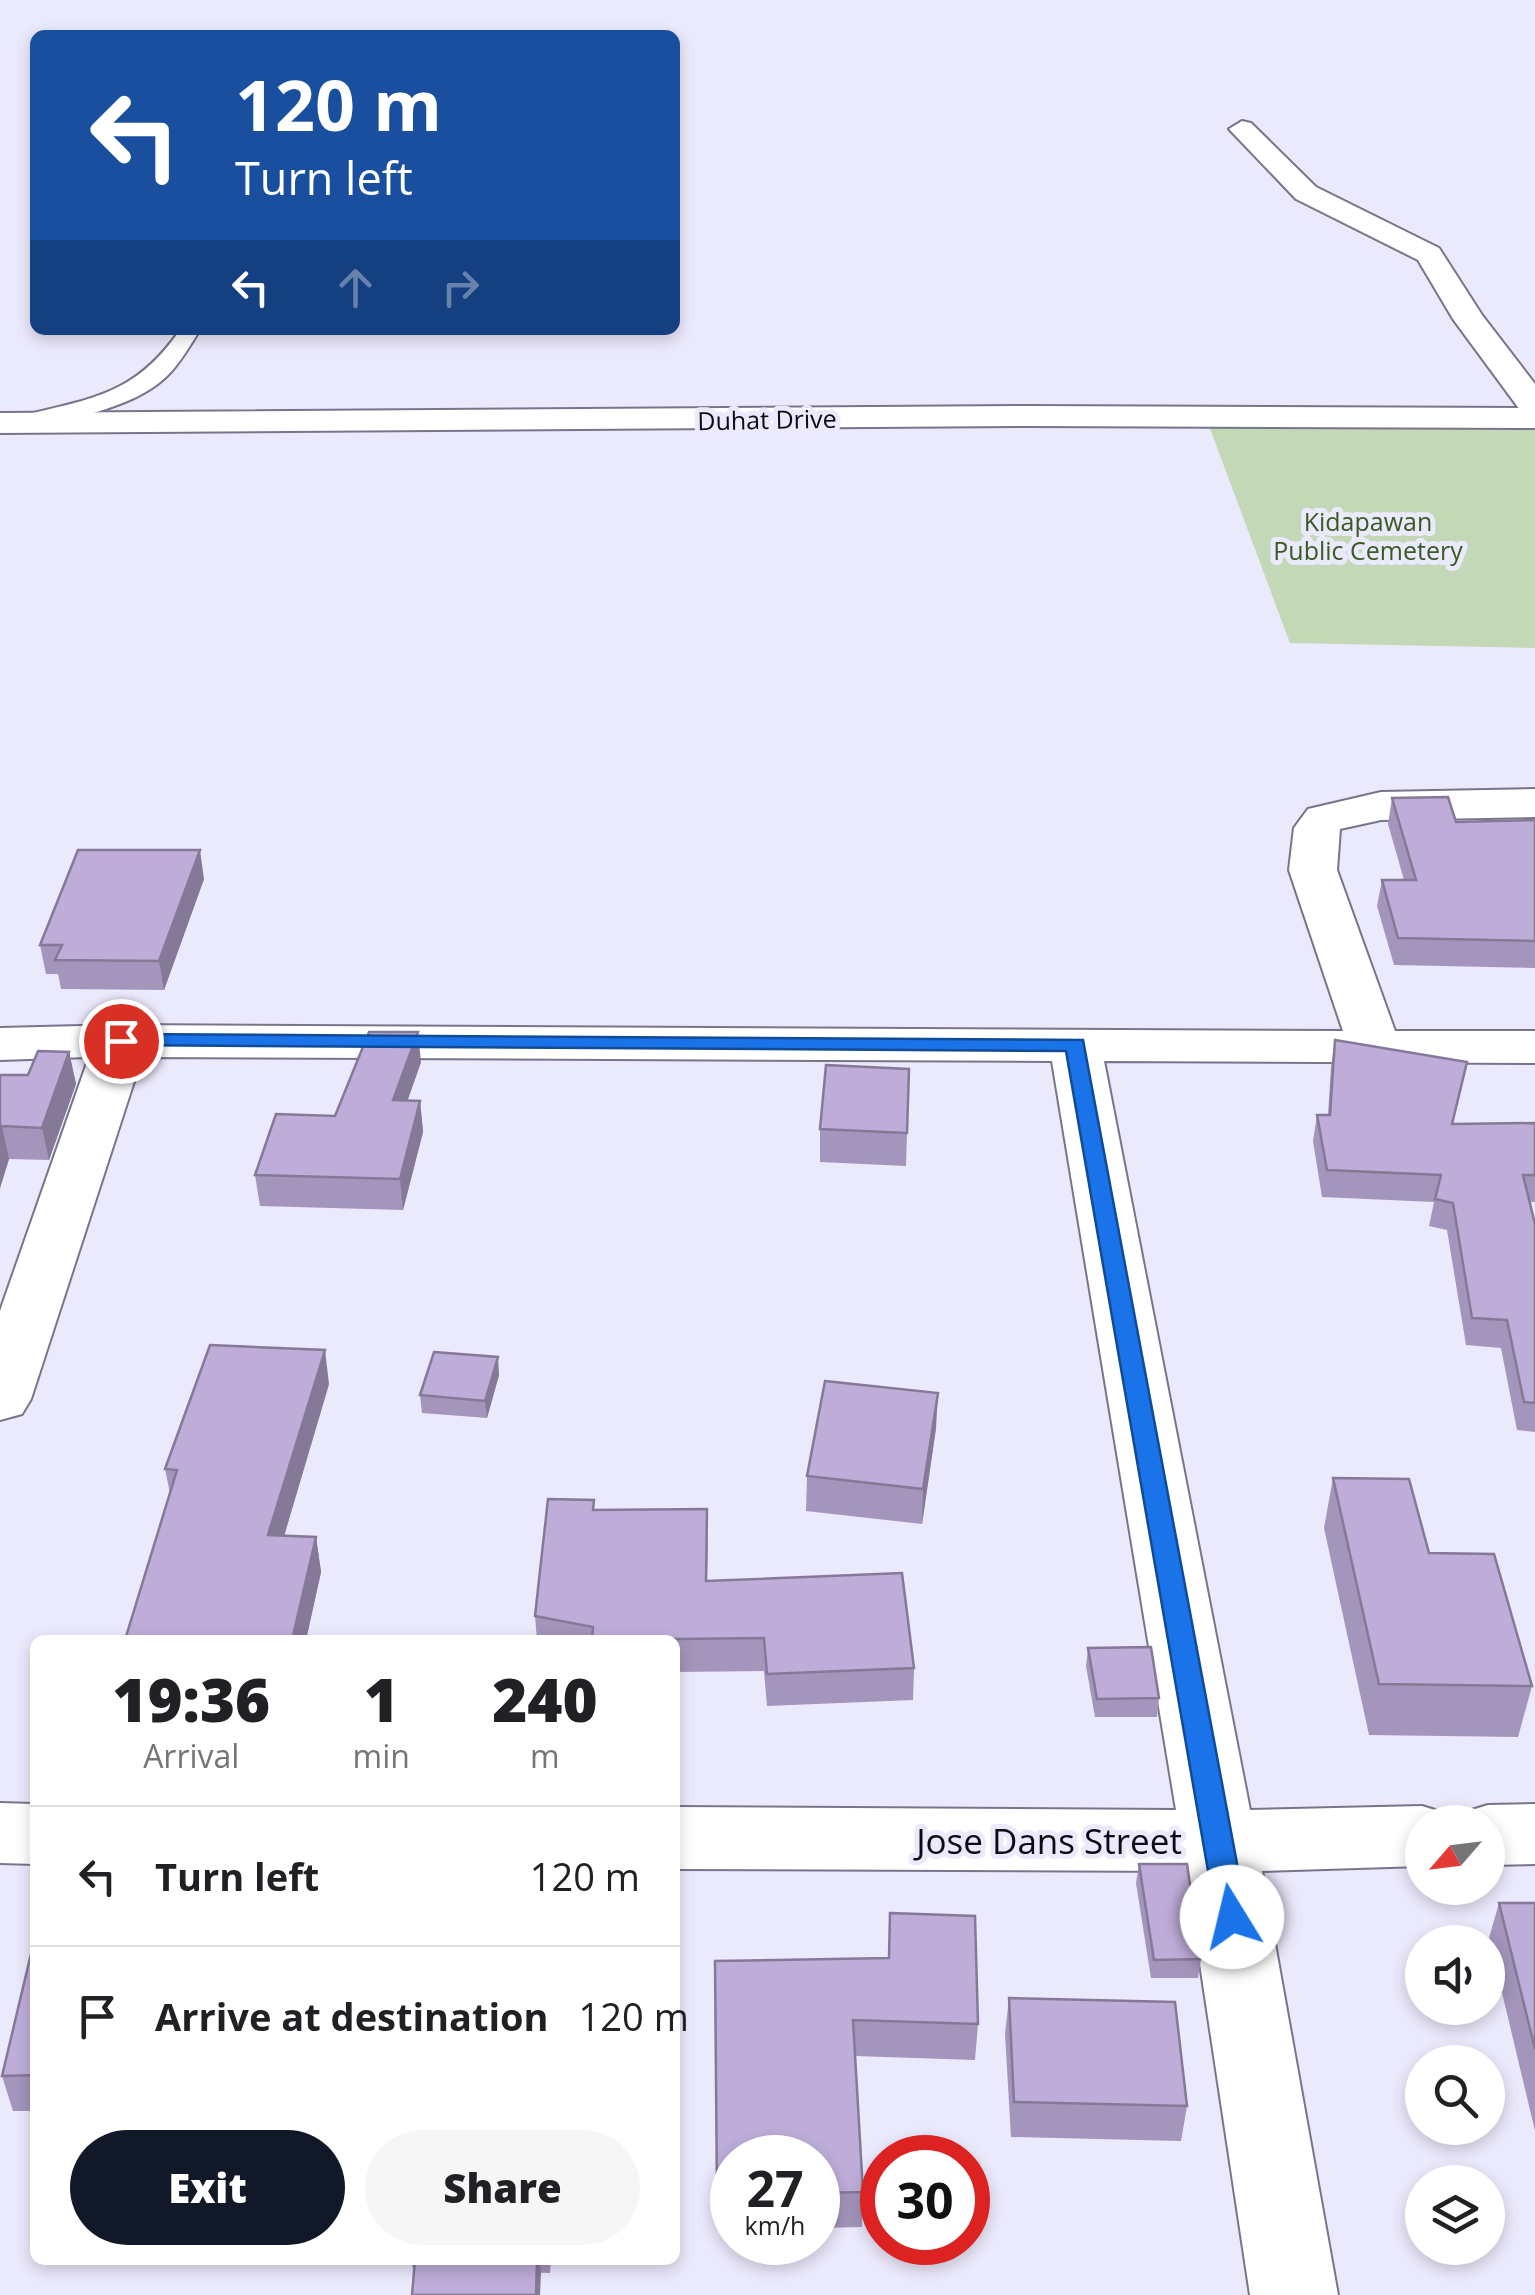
<!DOCTYPE html>
<style>
:root{--surface:#fff;--page:#f6f6f6;--text:#202124;--muted:#757577;--line:#e0e0e0;--accent:#111827}
body{margin:0;font-family:"Open Sans",sans-serif;background:var(--page);color:var(--text);height:100vh;display:flex;flex-direction:column;font-size:38px;white-space:nowrap}
*{box-sizing:border-box;margin:0}
p{font-size:32px;color:var(--muted)}
.icon{flex:none;width:55px;height:55px;fill:none;stroke:currentColor;stroke-width:2;stroke-linecap:round;stroke-linejoin:round}
.map{position:relative;flex:1;overflow:hidden}
.details{position:absolute;left:30px;top:1635px;width:650px;height:630px;display:flex;flex-direction:column;background:var(--surface);border-radius:15px;box-shadow:0 5px 15px #0003}
.details>*{flex:none}
.top-card{position:absolute;left:30px;top:30px;width:650px;height:305px;border-radius:15px;box-shadow:0 5px 15px #0003;background:#1a4fa0;color:#fff;overflow:hidden}
.needle{width:65px;rotate:242deg}
.controls{position:absolute;left:1405px;top:1805px;display:grid;gap:20px}
.controls a{display:grid;place-items:center;width:100px;height:100px;border-radius:50%;background:var(--surface);box-shadow:0 5px 15px #0003;font-size:50px}
.speed{position:absolute;left:710px;top:2135px;display:flex;gap:20px;font-size:50px;font-weight:700;text-align:center}
.speed>*{display:grid;place-content:center;width:130px;height:130px;border-radius:50%;background:var(--surface);box-shadow:0 5px 15px #0003;line-height:1}
.speed small{font-size:25px;font-weight:400}
.speed .limit{border:15px solid #d22;background:#fff;color:#111}
.pin{position:absolute;display:grid;place-items:center;width:85px;height:85px;color:#fff;margin:-42px;border:5px solid #fff;border-radius:50%;box-shadow:0 2px 10px #0007}
.me{position:absolute;width:110px;margin:-55px;rotate:351deg;stroke-linejoin:round;filter:drop-shadow(0 0 8px #0008)}
.turn{display:flex;align-items:center;gap:35px;height:210px;padding:0 40px;font-size:45px}
.turn .icon{width:130px;height:130px;stroke-width:2.5}
.turn b{display:block;font-size:70px;line-height:85px}
.lanes{display:flex;align-items:center;height:95px;padding:0 40px;background:#0003;justify-content:center;gap:50px;direction:ltr}
.lanes .off{opacity:.35}
.eta{display:flex;justify-content:space-evenly;align-items:center;height:170px;text-align:center}
.eta b{font-size:60px;font-weight:800;line-height:70px}
.primary-button{display:flex;gap:20px;margin-top:auto;padding:20px 40px}
.primary-button a{flex:1;height:115px;border-radius:60px;background:var(--accent);color:#fff;font-size:40px;font-weight:800;line-height:115px;text-align:center}
.primary-button a+a{background:var(--page);color:var(--text)}
ul{padding:0;list-style:none}
li{display:flex;align-items:center;gap:30px;height:140px;padding:0 40px;border-top:2px solid var(--line)}
li div{flex:1}
li b{display:block;font-size:38px}
li em{font-style:normal}
.map>svg:first-child{display:block}
.green{fill:#c3d8b7}
.lines{fill:none;stroke-linecap:round;stroke-linejoin:round}
.lane-casing{stroke:#78758a;stroke-width:4}
.street-casing{stroke:#78758a;stroke-width:4}
.secondary-casing{stroke:#78758a;stroke-width:4}
.lane{fill:#fff;fill-rule:evenodd}
.street{fill:#fff;fill-rule:evenodd}
.secondary{fill:#fff;fill-rule:evenodd}
.wall{fill:#a395bb}
.shaded-wall{fill:#857998}
.building{fill:#beadd9;stroke:#857998;stroke-width:2.5}
.route{fill:#1a73e8;stroke:#114b97;stroke-width:2.5}
.labels{text-anchor:middle;dominant-baseline:central;stroke-width:10;stroke-linejoin:round;paint-order:stroke}
.far-street-label{font-size:25px;fill:#0c0a12;stroke:#ebe9fc}
.far-park-label{font-size:25px;fill:#395b22;stroke:#ebe9fc}
.near-street-label{font-size:35px;fill:#0c0a12;stroke:#ebe9fc}
</style>
<div class="map">
<svg width="1535" height="2295" viewBox="0 0 1535 2295">
<rect width="100%" height="100%" fill="#ebe9fc"/>
<path class="green" d="M 1209,426 L 1535,427 L 1535,648 L 1290,643 Z"/>
<g class="lines">
<g class="lane-casing">
<path id="lane" d="M 180,330 L 200,330 C 190,345 181,362 168,375 C 133,410 68,418 22,430 L 11,423 L 14,418 C 89,398 133,398 180,330 Z"/>
</g>
<g class="street-casing">
<g id="street">
<path d="M 1242,121 L 1251,123 L 1316,187 L 1439,248 L 1482,315 L 1535,384 L 1535,417 L 1523,414 L 1453,319 L 1418,260 L 1296,199 L 1229,129 Z"/>
<path d="M 1535,789 L 1535,817 L 1381,820 L 1340,829 L 1337,870 L 1395,1031 L 1535,1031 L 1535,1063 L 1104,1061 L 1250,1810 L 1422,1806 L 1448,1814 L 1452,1822 L 1422,1822 L 1422,1866 L 1262,1871 L 1338,2295 L 1250,2295 L 1186,1871 L 675,1869 L 675,1807 L 1176,1810 L 1052,1061 L 142,1057 L 31,1399 L 22,1414 L 0,1420 L 0,1311 L 89,1057 L 0,1060 L 0,1028 L 121,1025 L 1343,1031 L 1289,870 L 1294,828 L 1308,809 L 1381,792 Z"/>
<path d="M 0,1803 L 35,1804 L 35,1864 L 0,1863 Z"/>
<path d="M 1535,1804 L 1535,1864 L 1488,1865 L 1488,1822 L 1457,1822 L 1462,1813 L 1488,1805 Z"/>
</g>
</g>
<g class="secondary-casing">
<path id="secondary" d="M 1029,406 L 1535,408 L 1535,428 L 1029,426 L 0,433 L 0,413 Z"/>
</g>
<use href="#lane" class="lane"/>
<use href="#street" class="street"/>
<use href="#secondary" class="secondary"/>
</g>
<g class="wall">
<path d="M 1392,798 L 1456,822 L 1535,820 L 1535,968 L 1394,965 L 1377,906 L 1382,880 L 1404,880 L 1388,824 Z"/>
<path d="M 204,879 L 164,990 L 61,989 L 58,974 L 46,974 L 40,945 Z"/>
<path d="M 1335,1040 L 1467,1062 L 1453,1124 L 1535,1123 L 1535,1202 L 1529,1202 L 1535,1224 L 1535,1432 L 1517,1430 L 1501,1348 L 1466,1345 L 1447,1230 L 1429,1226 L 1434,1202 L 1322,1197 L 1313,1141 L 1317,1115 L 1328,1115 L 1331,1066 Z"/>
<path d="M 69,1052 L 76,1084 L 49,1160 L 9,1159 L 0,1188 L 0,1075 L 28,1075 Z"/>
<path d="M 421,1062 L 407,1101 L 420,1101 L 423,1132 L 403,1210 L 260,1206 L 255,1175 L 335,1116 Z"/>
<path d="M 909,1069 L 906,1166 L 820,1162 L 820,1129 Z"/>
<path d="M 499,1375 L 487,1418 L 422,1413 L 420,1395 Z"/>
<path d="M 329,1384 L 284,1536 L 316,1537 L 321,1572 L 306,1640 L 125,1640 L 170,1493 L 165,1469 Z"/>
<path d="M 936,1428 L 922,1524 L 806,1511 L 807,1476 Z"/>
<path d="M 1333,1478 L 1429,1553 L 1532,1686 L 1518,1737 L 1369,1735 L 1324,1528 Z"/>
<path d="M 595,1510 L 708,1541 L 707,1581 L 914,1668 L 913,1700 L 767,1706 L 764,1671 L 675,1672 L 675,1640 L 537,1640 L 535,1616 Z"/>
<path d="M 1088,1648 L 1159,1698 L 1157,1717 L 1095,1717 L 1086,1666 Z"/>
<path d="M 1139,1864 L 1201,1959 L 1198,1978 L 1151,1978 L 1136,1883 Z"/>
<path d="M 1499,1903 L 1535,1903 L 1535,2131 L 1489,1938 Z"/>
<path d="M 890,1913 L 978,2024 L 975,2060 L 855,2056 L 863,2192 L 862,2227 L 818,2228 L 818,2158 L 732,2158 L 732,2230 L 717,2230 L 715,1961 L 888,1958 Z"/>
<path d="M 35,1937 L 35,2111 L 13,2111 L 2,2076 Z"/>
<path d="M 1009,1998 L 1187,2106 L 1181,2141 L 1011,2137 L 1005,2034 Z"/>
<path d="M 411,2260 L 551,2260 L 550,2273 L 413,2269 Z"/>
</g>
<g class="shaded-wall">
<path d="M 200,850 L 204,879 L 164,990 L 159,961 Z"/>
<path d="M 418,1032 L 421,1062 L 397,1131 L 393,1100 Z"/>
<path d="M 69,1052 L 76,1084 L 49,1160 L 42,1128 Z"/>
<path d="M 420,1101 L 423,1132 L 403,1210 L 400,1179 Z"/>
<path d="M 2,1126 L 9,1159 L 0,1188 L 0,1132 Z"/>
<path d="M 325,1350 L 329,1384 L 274,1570 L 268,1535 Z"/>
<path d="M 498,1357 L 499,1375 L 487,1418 L 485,1401 Z"/>
<path d="M 938,1393 L 936,1428 L 922,1524 L 923,1489 Z"/>
<path d="M 316,1537 L 321,1572 L 306,1640 L 292,1640 Z"/>
<path d="M 537,2260 L 539,2260 L 541,2272 L 540,2295 L 536,2295 Z"/>
</g>
<g class="building">
<path d="M 1448,797 L 1456,822 L 1535,820 L 1535,941 L 1398,938 L 1382,880 L 1416,880 L 1392,798 Z"/>
<path d="M 78,850 L 200,850 L 159,961 L 55,960 L 62,945 L 40,945 Z"/>
<path d="M 369,1032 L 418,1032 L 393,1100 L 420,1101 L 400,1179 L 255,1175 L 276,1114 L 335,1116 Z"/>
<path d="M 1335,1040 L 1467,1062 L 1452,1124 L 1535,1123 L 1535,1175 L 1523,1175 L 1535,1224 L 1535,1403 L 1524,1402 L 1507,1320 L 1472,1318 L 1453,1203 L 1435,1199 L 1441,1175 L 1327,1170 L 1317,1115 L 1330,1115 Z"/>
<path d="M 38,1051 L 69,1052 L 42,1128 L 2,1126 L 0,1132 L 0,1075 L 28,1075 Z"/>
<path d="M 826,1065 L 909,1069 L 907,1133 L 820,1129 Z"/>
<path d="M 210,1345 L 325,1350 L 268,1535 L 316,1537 L 292,1640 L 125,1640 L 177,1470 L 165,1469 Z"/>
<path d="M 434,1352 L 498,1357 L 485,1401 L 420,1395 Z"/>
<path d="M 825,1381 L 938,1393 L 923,1489 L 807,1476 Z"/>
<path d="M 1333,1478 L 1409,1479 L 1429,1553 L 1494,1554 L 1532,1686 L 1379,1684 Z"/>
<path d="M 548,1499 L 594,1500 L 593,1510 L 707,1509 L 706,1581 L 902,1573 L 914,1668 L 767,1674 L 764,1638 L 592,1640 L 593,1627 L 535,1616 Z"/>
<path d="M 1151,1647 L 1159,1698 L 1097,1699 L 1088,1648 Z"/>
<path d="M 1139,1864 L 1187,1864 L 1201,1959 L 1154,1960 Z"/>
<path d="M 1499,1903 L 1535,1903 L 1535,2049 Z"/>
<path d="M 890,1913 L 975,1916 L 978,2024 L 853,2020 L 863,2192 L 818,2193 L 818,2158 L 732,2158 L 732,2194 L 717,2195 L 715,1961 L 889,1958 Z"/>
<path d="M 35,1937 L 35,2075 L 2,2076 Z"/>
<path d="M 1009,1998 L 1175,2002 L 1187,2106 L 1014,2102 Z"/>
<path d="M 415,2260 L 537,2260 L 536,2295 L 412,2295 Z"/>
</g>
<path class="route" d="M 121,1034 L 1083,1040 L 1247,1917 L 1243,1926 L 1232,1930 L 1220,1926 L 1216,1917 L 1066,1051 L 114,1045 L 111,1041 Z"/>
<g class="labels">
<g class="far-street-label">
<text transform="translate(767 419) rotate(-1)">Duhat Drive</text>
</g>
<g class="far-park-label">
<text x="1368" y="521">Kidapawan<tspan x="1368" dy="29">Public Cemetery</tspan></text>
</g>
<g class="near-street-label">
<text x="1049" y="1840">Jose Dans Street</text>
</g>
</g>
</svg>
<div class="controls">
<a><svg class="needle" viewBox="-14 -14 28 28"><path d="M0-13l5 13h-10z" fill="#e53935"/><path d="M0 13l5-13h-10z" fill="#757577"/></svg></a>
<a><svg class="icon" aria-label="sound" viewBox="0 0 24 24"><path d="M4 9h4l5-4v14l-5-4H4zM17 9q2 3 0 6"/></svg></a>
<a><svg class="icon" aria-label="search" viewBox="0 0 24 24"><circle cx="10" cy="10" r="6"/><path d="M15 15l6 6"/></svg></a>
<a><svg class="icon" aria-label="layers" viewBox="0 0 24 24"><path d="M12 4l9 5-9 5-9-5zM3 14l9 5 9-5"/></svg></a>
</div>
<div class="speed"><div>27<small>km/h</small></div><div class="limit">30</div></div>
<div class="pin" style="left:121px;top:1041px;background:#d93025"><svg class="icon" aria-label="arrive" viewBox="0 0 24 24"><path d="M6 21V4h12l-3 4 3 4H6"/></svg></div>
<svg class="me" style="left:1232px;top:1917px" viewBox="-20 -20 40 40"><circle r="19" fill="#fff"/><path d="M0-13L10 11 0 6-10 11z" fill="#1a73e8"/></svg>
<div class="top-card">
<div class="turn"><svg class="icon" aria-label="left" viewBox="0 0 24 24"><path d="M17 20v-9H6M10 6l-5 5 5 5"/></svg><div><b>120 m</b>Turn left</div></div>
<div class="lanes"><svg class="icon" aria-label="left" viewBox="0 0 24 24"><path d="M17 20v-9H6M10 6l-5 5 5 5"/></svg><svg class="icon off" aria-label="ahead" viewBox="0 0 24 24"><path d="M12 20V5M6 11l6-6 6 6"/></svg><svg class="icon off" aria-label="right" viewBox="0 0 24 24"><path d="M7 20v-9h11M14 6l5 5-5 5"/></svg></div>
</div>
<section class="details">
<div class="eta">
<div><b>19:36</b><p>Arrival</p></div>
<div><b>1</b><p>min</p></div>
<div><b>240</b><p>m</p></div>
</div>
<ul>
<li><svg class="icon" aria-label="left" viewBox="0 0 24 24"><path d="M17 20v-9H6M10 6l-5 5 5 5"/></svg><div><b>Turn left</b></div><em>120 m</em></li>
<li><svg class="icon" aria-label="arrive" viewBox="0 0 24 24"><path d="M6 21V4h12l-3 4 3 4H6"/></svg><div><b>Arrive at destination</b></div><em>120 m</em></li>
</ul>
<div class="primary-button"><a>Exit</a><a>Share</a></div>
</section>
</div>
